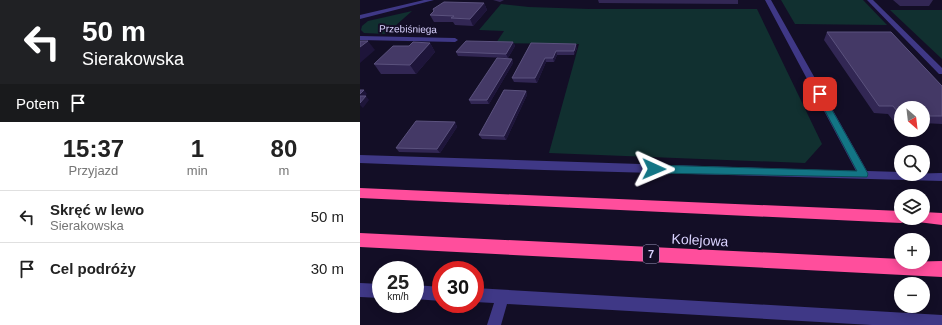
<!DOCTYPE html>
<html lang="pl">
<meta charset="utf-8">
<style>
:root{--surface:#fff;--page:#f6f6f6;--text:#222;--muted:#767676;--line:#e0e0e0}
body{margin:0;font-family:Arial,sans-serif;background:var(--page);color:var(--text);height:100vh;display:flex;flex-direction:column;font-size:15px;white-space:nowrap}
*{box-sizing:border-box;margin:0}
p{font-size:13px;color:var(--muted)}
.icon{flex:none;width:22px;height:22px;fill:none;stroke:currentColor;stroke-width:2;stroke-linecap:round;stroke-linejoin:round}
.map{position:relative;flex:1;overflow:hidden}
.side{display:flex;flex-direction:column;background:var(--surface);width:360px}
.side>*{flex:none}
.banner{background:#202124;color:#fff;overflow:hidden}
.needle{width:26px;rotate:152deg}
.fabs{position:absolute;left:534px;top:101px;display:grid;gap:8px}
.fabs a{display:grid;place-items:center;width:36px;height:36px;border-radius:50%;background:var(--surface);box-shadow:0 2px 10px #0003;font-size:20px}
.speed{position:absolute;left:12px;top:261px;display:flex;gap:8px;font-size:20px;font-weight:700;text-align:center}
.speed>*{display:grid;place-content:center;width:52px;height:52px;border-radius:50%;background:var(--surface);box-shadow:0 2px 10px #0003;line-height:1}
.speed small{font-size:10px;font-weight:400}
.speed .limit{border:6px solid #d22;background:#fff;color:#111}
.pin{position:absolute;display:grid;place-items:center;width:34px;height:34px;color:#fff;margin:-17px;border-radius:8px;box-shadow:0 2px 6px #0006}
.me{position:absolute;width:44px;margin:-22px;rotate:91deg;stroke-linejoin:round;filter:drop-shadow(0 0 3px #0008)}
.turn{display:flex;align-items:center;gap:14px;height:84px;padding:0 16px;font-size:18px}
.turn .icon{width:52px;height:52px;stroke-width:2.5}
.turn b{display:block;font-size:28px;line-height:34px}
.then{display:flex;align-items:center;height:38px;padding:0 16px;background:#0003;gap:8px;font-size:15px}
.eta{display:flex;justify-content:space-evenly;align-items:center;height:68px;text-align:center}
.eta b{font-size:24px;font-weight:600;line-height:28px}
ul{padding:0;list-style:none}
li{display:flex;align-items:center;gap:12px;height:52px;padding:0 16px;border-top:1px solid var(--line)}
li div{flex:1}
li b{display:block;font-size:15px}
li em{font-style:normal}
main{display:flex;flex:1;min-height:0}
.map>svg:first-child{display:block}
.green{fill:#113030}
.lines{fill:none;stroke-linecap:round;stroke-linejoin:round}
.minor{fill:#3f3886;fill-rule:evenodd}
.highway{fill:#ff4e9c;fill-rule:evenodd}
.wall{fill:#322754}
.shaded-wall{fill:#1e153a}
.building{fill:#443966;stroke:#5b527e}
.route{fill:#137585;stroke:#0c4c56}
.labels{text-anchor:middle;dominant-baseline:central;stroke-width:4;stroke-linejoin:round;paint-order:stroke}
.far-street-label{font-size:10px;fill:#dad3ff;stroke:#130e26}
.shield{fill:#130e26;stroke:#9e98be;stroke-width:1}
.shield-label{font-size:11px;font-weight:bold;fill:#dad3ff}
.near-street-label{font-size:14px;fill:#dad3ff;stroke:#130e26}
</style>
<main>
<section class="side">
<div class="banner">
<div class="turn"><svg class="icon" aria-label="left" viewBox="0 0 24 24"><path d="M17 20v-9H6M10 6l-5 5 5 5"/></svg><div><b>50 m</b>Sierakowska</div></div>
<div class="then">Potem<svg class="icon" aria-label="arrive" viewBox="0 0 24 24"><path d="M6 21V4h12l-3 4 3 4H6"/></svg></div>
</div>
<div class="eta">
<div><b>15:37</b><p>Przyjazd</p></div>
<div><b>1</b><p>min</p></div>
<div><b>80</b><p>m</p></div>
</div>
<ul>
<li><svg class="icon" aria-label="left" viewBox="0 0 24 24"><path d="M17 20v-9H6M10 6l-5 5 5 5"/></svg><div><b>Skręć w lewo</b><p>Sierakowska</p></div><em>50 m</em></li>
<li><svg class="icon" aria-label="arrive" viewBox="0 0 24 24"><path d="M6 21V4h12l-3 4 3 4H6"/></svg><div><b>Cel podróży</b></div><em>30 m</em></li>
</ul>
</section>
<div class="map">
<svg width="582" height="325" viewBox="0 0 582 325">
<rect width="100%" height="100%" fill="#130e26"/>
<g class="green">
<path d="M 421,0 L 503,0 L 527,25 L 435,24 Z"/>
<path d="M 141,4 L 169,7 L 229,9 L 397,9 L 462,144 L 445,163 L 189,153 L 219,44 L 136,43 L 144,31 L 119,30 Z"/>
<path d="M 530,10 L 582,10 L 582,59 Z"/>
<path d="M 52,11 L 26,34 L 4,33 L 1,30 L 2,26 L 8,21 Z"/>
</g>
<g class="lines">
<g class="minor">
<path d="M 64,0 L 74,0 L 0,19 L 0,15 Z"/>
<path d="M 405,0 L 411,0 L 507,171 L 541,172 L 541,174 L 582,173 L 582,181 L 184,170 L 0,163 L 0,155 L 496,171 Z"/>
<path d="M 507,0 L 513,0 L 582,68 L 582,74 L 579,74 Z"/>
<path d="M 0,36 L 95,38 L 98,40 L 95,42 L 0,40 Z"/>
<path d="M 0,283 L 21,284 L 21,298 L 0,297 Z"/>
<path d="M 55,285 L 81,287 L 81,301 L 55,299 Z"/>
<path d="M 115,288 L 582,315 L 582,325 L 512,325 L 147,304 L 141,325 L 127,325 L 134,303 L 115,302 Z"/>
</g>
<g class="highway">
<path d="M 0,188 L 541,211 L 541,218 L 547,218 L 546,221 L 541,223 L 0,198 Z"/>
<path d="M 563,212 L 582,213 L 582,225 L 558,222 L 556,218 L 563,218 Z"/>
<path d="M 0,233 L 541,259 L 541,262 L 582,261 L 582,277 L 0,247 Z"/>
</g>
</g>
<g class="wall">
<path d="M 133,0 L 144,0 L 140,2 Z"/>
<path d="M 238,0 L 378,0 L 378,4 L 239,3 Z"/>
<path d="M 533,0 L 573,0 L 569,6 L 540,6 Z"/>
<path d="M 124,3 L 127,10 L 113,26 L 95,25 L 93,22 L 74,22 L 70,15 Z"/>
<path d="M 467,32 L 582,86 L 582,124 L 563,123 L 563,108 L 541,108 L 541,123 L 535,123 L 528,114 L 514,113 L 464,40 Z"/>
<path d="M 153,42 L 155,46 L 148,58 L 98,56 L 96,52 Z"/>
<path d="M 70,43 L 75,52 L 56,74 L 21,74 L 14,64 L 49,46 Z"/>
<path d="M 171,43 L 217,48 L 214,55 L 197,55 L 194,62 L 186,62 L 177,83 L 154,82 L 152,78 Z"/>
<path d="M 152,59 L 153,63 L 129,104 L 111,104 L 109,100 Z"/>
<path d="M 166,91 L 167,95 L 146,140 L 122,139 L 119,135 Z"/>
<path d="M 95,122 L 97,127 L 80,153 L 39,152 L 36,148 Z"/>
</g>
<g class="shaded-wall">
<path d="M 124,3 L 127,10 L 113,26 L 110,19 Z"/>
<path d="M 8,41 L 15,50 L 0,63 L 0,47 Z"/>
<path d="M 153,42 L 155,46 L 148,58 L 146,54 Z"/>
<path d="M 70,43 L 75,52 L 56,74 L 50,65 Z"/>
<path d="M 216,44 L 217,48 L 214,55 L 214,51 Z"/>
<path d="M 196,51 L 197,55 L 194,62 L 193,58 Z"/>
<path d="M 185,58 L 186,62 L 177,83 L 175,78 Z"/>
<path d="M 152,59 L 153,63 L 129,104 L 127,100 Z"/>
<path d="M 4,90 L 7,94 L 1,100 L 0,99 L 0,94 Z"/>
<path d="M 166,91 L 167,95 L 146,140 L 144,136 Z"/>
<path d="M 6,96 L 9,100 L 3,108 L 0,105 L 0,103 Z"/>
<path d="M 95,122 L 97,127 L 80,153 L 77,149 Z"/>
</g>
<g class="building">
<path d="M 84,2 L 124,3 L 110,19 L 91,18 L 94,16 L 70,15 L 74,11 L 73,9 Z"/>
<path d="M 467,32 L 531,32 L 582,86 L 582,116 L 563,116 L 563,108 L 541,108 L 541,116 L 533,106 L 519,106 Z"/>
<path d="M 0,41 L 8,41 L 0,47 Z"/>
<path d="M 106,41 L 153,42 L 146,54 L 96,52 Z"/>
<path d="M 53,42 L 70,43 L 50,65 L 14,64 L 33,46 L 49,46 Z"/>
<path d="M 171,43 L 216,44 L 214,51 L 196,51 L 193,58 L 185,58 L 175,78 L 152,78 Z"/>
<path d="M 137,58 L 152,59 L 127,100 L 109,100 Z"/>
<path d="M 0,90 L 4,90 L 0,94 Z"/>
<path d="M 144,90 L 166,91 L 144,136 L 119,135 Z"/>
<path d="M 0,96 L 6,96 L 0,103 Z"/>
<path d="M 56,121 L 95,122 L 77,149 L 36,148 Z"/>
</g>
<path class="route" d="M 457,92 L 462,92 L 463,94 L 507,172 L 508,174 L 507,177 L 294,173 L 289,169 L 294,165 L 497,171 L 456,94 Z"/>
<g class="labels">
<g class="far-street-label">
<text transform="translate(48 29) rotate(1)">Przebiśniega</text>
</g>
<rect class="shield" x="283" y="245" width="16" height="18" rx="3"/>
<g class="shield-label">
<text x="291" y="254">7</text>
</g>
<g class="near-street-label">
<text transform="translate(340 240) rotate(3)">Kolejowa</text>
</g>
</g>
</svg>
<div class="fabs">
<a><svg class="needle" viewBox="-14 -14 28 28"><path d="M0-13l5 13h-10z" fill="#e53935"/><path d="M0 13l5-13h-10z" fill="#767676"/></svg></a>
<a><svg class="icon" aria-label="search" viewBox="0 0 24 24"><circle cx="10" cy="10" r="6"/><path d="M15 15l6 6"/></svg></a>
<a><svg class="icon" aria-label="layers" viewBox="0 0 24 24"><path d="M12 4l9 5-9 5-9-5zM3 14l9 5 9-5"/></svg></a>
<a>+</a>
<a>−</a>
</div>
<div class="speed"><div>25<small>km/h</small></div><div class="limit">30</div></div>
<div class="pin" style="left:460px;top:94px;background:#d93025"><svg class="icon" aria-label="arrive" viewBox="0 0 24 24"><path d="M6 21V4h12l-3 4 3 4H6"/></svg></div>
<svg class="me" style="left:294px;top:169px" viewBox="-20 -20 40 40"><path d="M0-17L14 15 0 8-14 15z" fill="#137585" stroke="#fff" stroke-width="4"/></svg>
</div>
</main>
